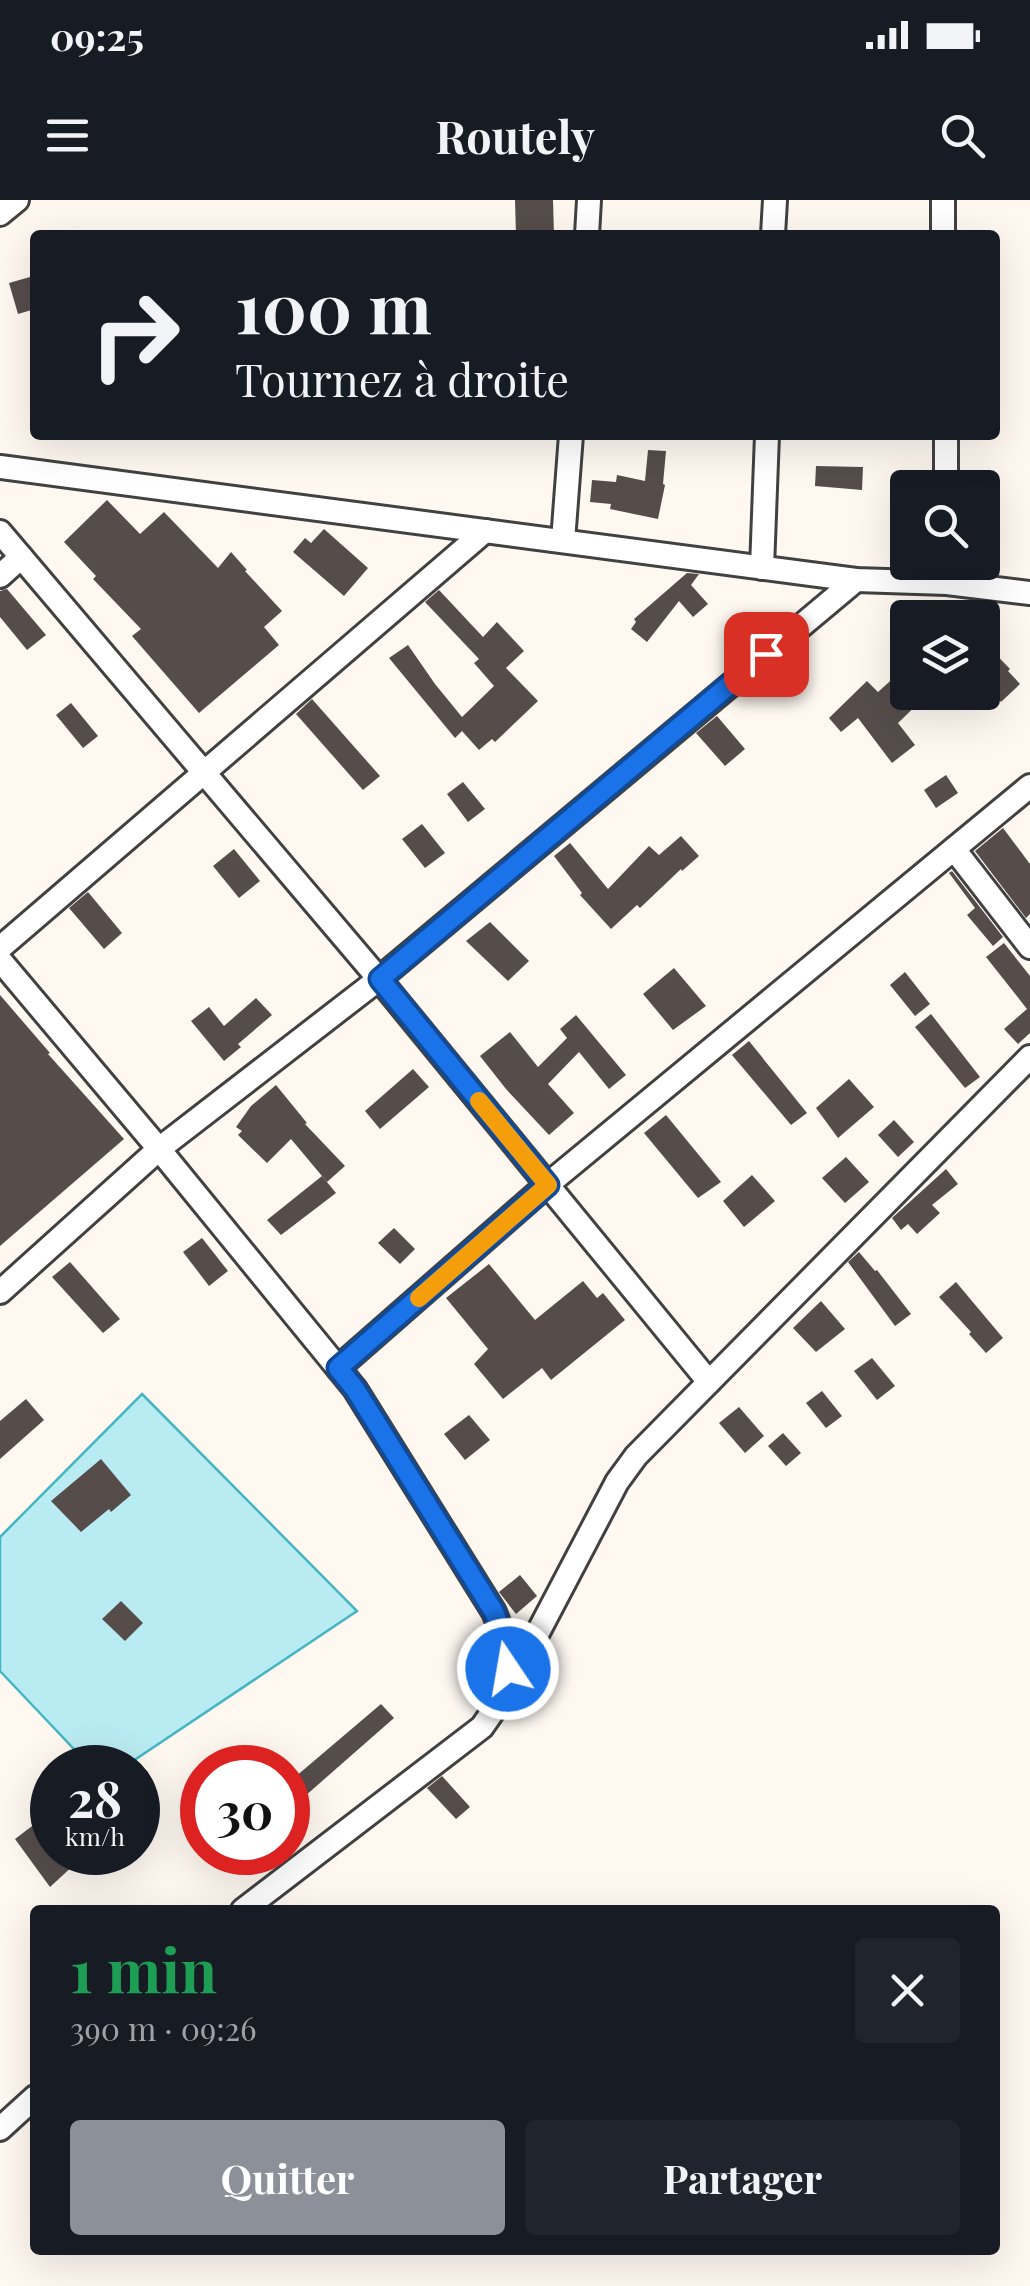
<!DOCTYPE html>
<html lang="fr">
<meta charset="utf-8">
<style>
:root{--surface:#171b24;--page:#20242c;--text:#f1f3f6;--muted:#9ea1a6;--accent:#8c9099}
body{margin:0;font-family:"Playfair Display",serif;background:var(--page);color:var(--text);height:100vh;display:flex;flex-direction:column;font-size:38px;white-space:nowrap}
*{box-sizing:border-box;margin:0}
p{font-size:32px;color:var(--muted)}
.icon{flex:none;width:55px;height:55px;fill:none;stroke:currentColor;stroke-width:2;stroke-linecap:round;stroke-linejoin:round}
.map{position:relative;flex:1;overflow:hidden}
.side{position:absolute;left:30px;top:1705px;width:970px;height:350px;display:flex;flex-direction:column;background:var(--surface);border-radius:10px;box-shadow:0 10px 40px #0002}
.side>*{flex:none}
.hud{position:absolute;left:30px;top:30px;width:970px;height:210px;border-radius:10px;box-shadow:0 10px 40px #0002;background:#171b24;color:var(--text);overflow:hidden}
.buttons{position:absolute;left:890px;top:270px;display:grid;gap:20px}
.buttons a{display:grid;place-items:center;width:110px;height:110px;border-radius:10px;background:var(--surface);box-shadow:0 10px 40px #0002;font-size:50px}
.speed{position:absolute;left:30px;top:1545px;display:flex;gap:20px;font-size:50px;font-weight:700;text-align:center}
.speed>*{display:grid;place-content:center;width:130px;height:130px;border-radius:50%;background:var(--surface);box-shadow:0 10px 40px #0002;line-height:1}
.speed small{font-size:25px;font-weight:400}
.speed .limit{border:15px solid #d22;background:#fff;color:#111}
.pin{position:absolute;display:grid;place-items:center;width:85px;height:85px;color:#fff;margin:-42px;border-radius:20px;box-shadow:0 5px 15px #0006}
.me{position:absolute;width:110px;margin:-55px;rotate:348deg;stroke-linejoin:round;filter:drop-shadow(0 0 8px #0008)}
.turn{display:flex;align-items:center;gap:35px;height:210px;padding:0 40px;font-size:45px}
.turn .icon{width:130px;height:130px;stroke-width:2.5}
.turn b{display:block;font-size:70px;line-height:85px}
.round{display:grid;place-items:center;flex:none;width:105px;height:105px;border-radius:10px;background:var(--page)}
.head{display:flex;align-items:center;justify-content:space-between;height:170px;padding:0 40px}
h1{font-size:60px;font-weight:700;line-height:75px;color:#1e9e55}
.cta{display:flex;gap:20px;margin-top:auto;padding:20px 40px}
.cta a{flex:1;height:115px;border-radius:10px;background:var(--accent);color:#fff;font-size:40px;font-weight:700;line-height:115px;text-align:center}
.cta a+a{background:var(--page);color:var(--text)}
.status{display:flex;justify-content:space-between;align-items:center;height:70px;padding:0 50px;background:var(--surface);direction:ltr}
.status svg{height:28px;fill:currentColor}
header{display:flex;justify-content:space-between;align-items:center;height:130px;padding:0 40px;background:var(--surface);font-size:45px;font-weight:700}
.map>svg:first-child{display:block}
.water{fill:#b9ecf2;stroke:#45b5c4;stroke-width:2.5}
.building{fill:#564d4b}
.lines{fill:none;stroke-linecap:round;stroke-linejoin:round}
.street-casing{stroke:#414141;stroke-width:28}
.street{stroke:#fff;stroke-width:22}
.route-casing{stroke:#114b97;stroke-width:25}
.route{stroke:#1a73e8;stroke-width:18}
.slow{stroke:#f59e0b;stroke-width:18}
</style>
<div class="status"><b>09:25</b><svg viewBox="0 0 49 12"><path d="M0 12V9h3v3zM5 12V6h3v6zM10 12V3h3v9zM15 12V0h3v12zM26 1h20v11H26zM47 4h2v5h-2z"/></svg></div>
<header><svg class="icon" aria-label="menu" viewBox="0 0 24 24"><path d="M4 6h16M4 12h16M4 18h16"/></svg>Routely<svg class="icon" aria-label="search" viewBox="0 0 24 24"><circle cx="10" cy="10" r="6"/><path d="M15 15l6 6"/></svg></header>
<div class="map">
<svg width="1030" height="2086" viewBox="0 0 1030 2086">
<rect width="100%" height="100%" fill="#fef8f1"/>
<path class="water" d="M 142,1194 L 357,1411 L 124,1567 L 91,1567 L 0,1471 L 0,1337 Z"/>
<g class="building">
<path d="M 515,0 L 553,0 L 554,35 L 516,35 Z"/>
<path d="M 30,77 L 35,91 L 35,109 L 18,114 L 9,83 Z"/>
<path d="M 648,250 L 666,251 L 663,284 L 665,285 L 658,319 L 610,309 L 611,304 L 590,302 L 592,280 L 616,282 L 617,275 L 645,281 Z"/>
<path d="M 816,266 L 863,267 L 862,290 L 815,286 Z"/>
<path d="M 107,300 L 140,334 L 164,312 L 218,368 L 231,352 L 247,370 L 245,371 L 282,411 L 264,427 L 279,445 L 199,513 L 132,436 L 141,429 L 93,379 L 96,376 L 64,342 Z"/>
<path d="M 324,329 L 368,368 L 344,396 L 293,352 L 305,338 L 311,343 Z"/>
<path d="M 687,373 L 699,374 L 691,385 L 708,404 L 693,417 L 679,401 L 647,442 L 631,429 L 636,422 L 634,419 Z"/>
<path d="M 7,389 L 46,435 L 27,450 L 0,417 L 0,391 Z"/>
<path d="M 439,390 L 483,437 L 497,422 L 524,451 L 506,468 L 538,501 L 495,542 L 492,539 L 479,550 L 462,531 L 455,538 L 389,458 L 408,445 L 435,484 L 462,517 L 494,486 L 474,463 L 479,459 L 425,402 Z"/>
<path d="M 982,440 L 1010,469 L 1008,471 L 1020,484 L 1001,502 L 982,482 Z"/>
<path d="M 908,465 L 908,492 L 930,492 L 898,523 L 915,545 L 892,563 L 858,518 L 841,532 L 829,518 L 867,481 L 878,492 Z"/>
<path d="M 312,499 L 380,576 L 363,590 L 296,514 Z"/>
<path d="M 71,503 L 98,536 L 83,548 L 56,515 Z"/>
<path d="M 717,516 L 745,549 L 725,566 L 696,533 Z"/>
<path d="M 946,575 L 958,593 L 936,608 L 924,590 Z"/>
<path d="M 463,582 L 485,609 L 468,622 L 447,594 Z"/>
<path d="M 422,624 L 445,653 L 425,668 L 402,639 Z"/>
<path d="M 1003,628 L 1030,664 L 1030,714 L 1026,718 L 975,651 Z"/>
<path d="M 681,636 L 699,656 L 682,671 L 681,669 L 640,708 L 637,705 L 611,729 L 580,695 L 582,693 L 554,656 L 570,643 L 608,689 L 649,646 L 659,655 Z"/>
<path d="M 234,649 L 260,681 L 239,698 L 213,666 Z"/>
<path d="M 952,671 L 1003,737 L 993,746 L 967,715 L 975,708 L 949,673 Z"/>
<path d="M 88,692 L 122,733 L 104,749 L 69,708 Z"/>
<path d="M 490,722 L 529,761 L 508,781 L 466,741 Z"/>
<path d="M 1004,743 L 1030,776 L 1030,833 L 1018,844 L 1004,829 L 1027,809 L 986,757 Z"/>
<path d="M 674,768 L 706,806 L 673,830 L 643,794 Z"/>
<path d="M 905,772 L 930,804 L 915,816 L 890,785 Z"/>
<path d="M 0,795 L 50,853 L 48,854 L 124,939 L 0,1046 Z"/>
<path d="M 256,798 L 272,815 L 238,844 L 241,847 L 224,861 L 191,821 L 209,807 L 224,826 Z"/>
<path d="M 931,814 L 980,877 L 965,888 L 915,827 Z"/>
<path d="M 576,815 L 626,875 L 609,889 L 579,852 L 548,884 L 574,913 L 549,935 L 506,889 L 480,856 L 510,832 L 538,867 L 567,838 L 560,829 Z"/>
<path d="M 749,841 L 807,913 L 791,925 L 732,855 Z"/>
<path d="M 413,869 L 429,887 L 380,929 L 365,911 Z"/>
<path d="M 849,879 L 874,907 L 838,938 L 816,908 Z"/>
<path d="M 276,885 L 307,923 L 305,924 L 345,966 L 327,982 L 291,939 L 267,963 L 238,935 L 242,931 L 236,927 L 251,906 Z"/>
<path d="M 666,915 L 721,982 L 698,998 L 644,933 Z"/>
<path d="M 894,920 L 914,942 L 898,957 L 878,935 Z"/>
<path d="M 846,957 L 869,982 L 845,1003 L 822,978 Z"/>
<path d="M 946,969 L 958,984 L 932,1005 L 940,1013 L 917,1034 L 908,1024 L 901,1030 L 892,1018 Z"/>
<path d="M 752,975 L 775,1001 L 744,1027 L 723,1001 Z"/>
<path d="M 322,976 L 336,993 L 281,1035 L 267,1020 Z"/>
<path d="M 394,1028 L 415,1049 L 400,1064 L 378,1043 Z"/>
<path d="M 202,1038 L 228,1071 L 209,1086 L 183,1052 Z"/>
<path d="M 859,1052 L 875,1071 L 877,1070 L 911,1114 L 895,1126 L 848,1062 Z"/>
<path d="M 70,1062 L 120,1119 L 103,1133 L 52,1077 Z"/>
<path d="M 489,1064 L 535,1120 L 583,1081 L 597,1098 L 603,1093 L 625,1120 L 551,1180 L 542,1168 L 503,1199 L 474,1164 L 488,1149 L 446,1098 Z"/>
<path d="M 956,1082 L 1003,1138 L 986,1153 L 969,1134 L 971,1132 L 939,1097 Z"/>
<path d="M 821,1101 L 845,1129 L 816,1152 L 793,1128 Z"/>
<path d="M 872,1158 L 895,1186 L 877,1200 L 854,1171 Z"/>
<path d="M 822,1191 L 842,1216 L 826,1228 L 806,1203 Z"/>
<path d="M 26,1199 L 44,1220 L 0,1259 L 0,1221 Z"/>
<path d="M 739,1207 L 764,1236 L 745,1253 L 719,1223 Z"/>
<path d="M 469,1215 L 490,1240 L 465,1260 L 444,1234 Z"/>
<path d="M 783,1233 L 801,1253 L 786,1266 L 768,1246 Z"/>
<path d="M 101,1259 L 131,1295 L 111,1312 L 109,1309 L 81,1332 L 51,1301 Z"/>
<path d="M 520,1375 L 537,1396 L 516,1414 L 499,1392 Z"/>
<path d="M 121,1401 L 143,1423 L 125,1441 L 102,1419 Z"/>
<path d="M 381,1504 L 394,1518 L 288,1611 L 288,1583 Z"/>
<path d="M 442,1576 L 470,1607 L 456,1619 L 427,1588 Z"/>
<path d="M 40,1620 L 52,1636 L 52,1652 L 88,1652 L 50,1687 L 15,1639 Z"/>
</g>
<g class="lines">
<g class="street-casing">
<g id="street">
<path d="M 943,0 L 943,35"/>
<path d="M 0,14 L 17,0"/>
<path d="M 587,35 L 589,0"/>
<path d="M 773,35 L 775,0"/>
<path d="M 946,235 L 946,288"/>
<path d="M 0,267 L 856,380 L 947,383 L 1030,393"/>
<path d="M 0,332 L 379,779 L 709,1182"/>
<path d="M 563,341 L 571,235"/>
<path d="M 762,368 L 767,235"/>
<path d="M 0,376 L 21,357"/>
<path d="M 954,649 L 1030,747"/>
<path d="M 0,748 L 485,331"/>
<path d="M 0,760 L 159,949 L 355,1189 L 494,1412 L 508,1448 L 507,1491 L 482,1527 L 243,1710"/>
<path d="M 0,1092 L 159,949 L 379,779 L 856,380"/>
<path d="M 338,1168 L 547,985 L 1030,586"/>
<path d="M 511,1484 L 617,1282 L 636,1256 L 1030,857"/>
<path d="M 0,1929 L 35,1897"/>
</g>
</g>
<use href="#street" class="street"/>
</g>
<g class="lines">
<g class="route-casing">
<path id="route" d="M 508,1469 L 508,1448 L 494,1412 L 355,1189 L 338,1168 L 548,985 L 380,779 L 766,454"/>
</g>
<use href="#route" class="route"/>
<path class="slow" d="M 419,1098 L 548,985 L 479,901"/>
</g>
</svg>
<div class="buttons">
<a><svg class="icon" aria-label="search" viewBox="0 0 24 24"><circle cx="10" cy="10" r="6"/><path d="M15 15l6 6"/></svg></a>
<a><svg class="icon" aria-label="layers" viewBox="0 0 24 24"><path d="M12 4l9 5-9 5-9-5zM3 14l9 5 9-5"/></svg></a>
</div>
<div class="speed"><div>28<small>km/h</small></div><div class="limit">30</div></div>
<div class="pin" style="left:766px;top:454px;background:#d93025"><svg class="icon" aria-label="arrive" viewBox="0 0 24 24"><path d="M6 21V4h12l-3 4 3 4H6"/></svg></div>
<svg class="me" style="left:508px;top:1469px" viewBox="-20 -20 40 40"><circle r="17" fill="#1a73e8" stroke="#fff" stroke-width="3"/><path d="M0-11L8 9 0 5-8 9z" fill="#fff"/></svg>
<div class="hud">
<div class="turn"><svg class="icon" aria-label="right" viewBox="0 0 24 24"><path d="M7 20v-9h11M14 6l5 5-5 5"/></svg><div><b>100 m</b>Tournez à droite</div></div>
</div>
<section class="side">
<div class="head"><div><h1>1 min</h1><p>390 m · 09:26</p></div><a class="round"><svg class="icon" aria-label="close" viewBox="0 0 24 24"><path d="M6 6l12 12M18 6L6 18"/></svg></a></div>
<div class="cta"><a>Quitter</a><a>Partager</a></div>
</section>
</div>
